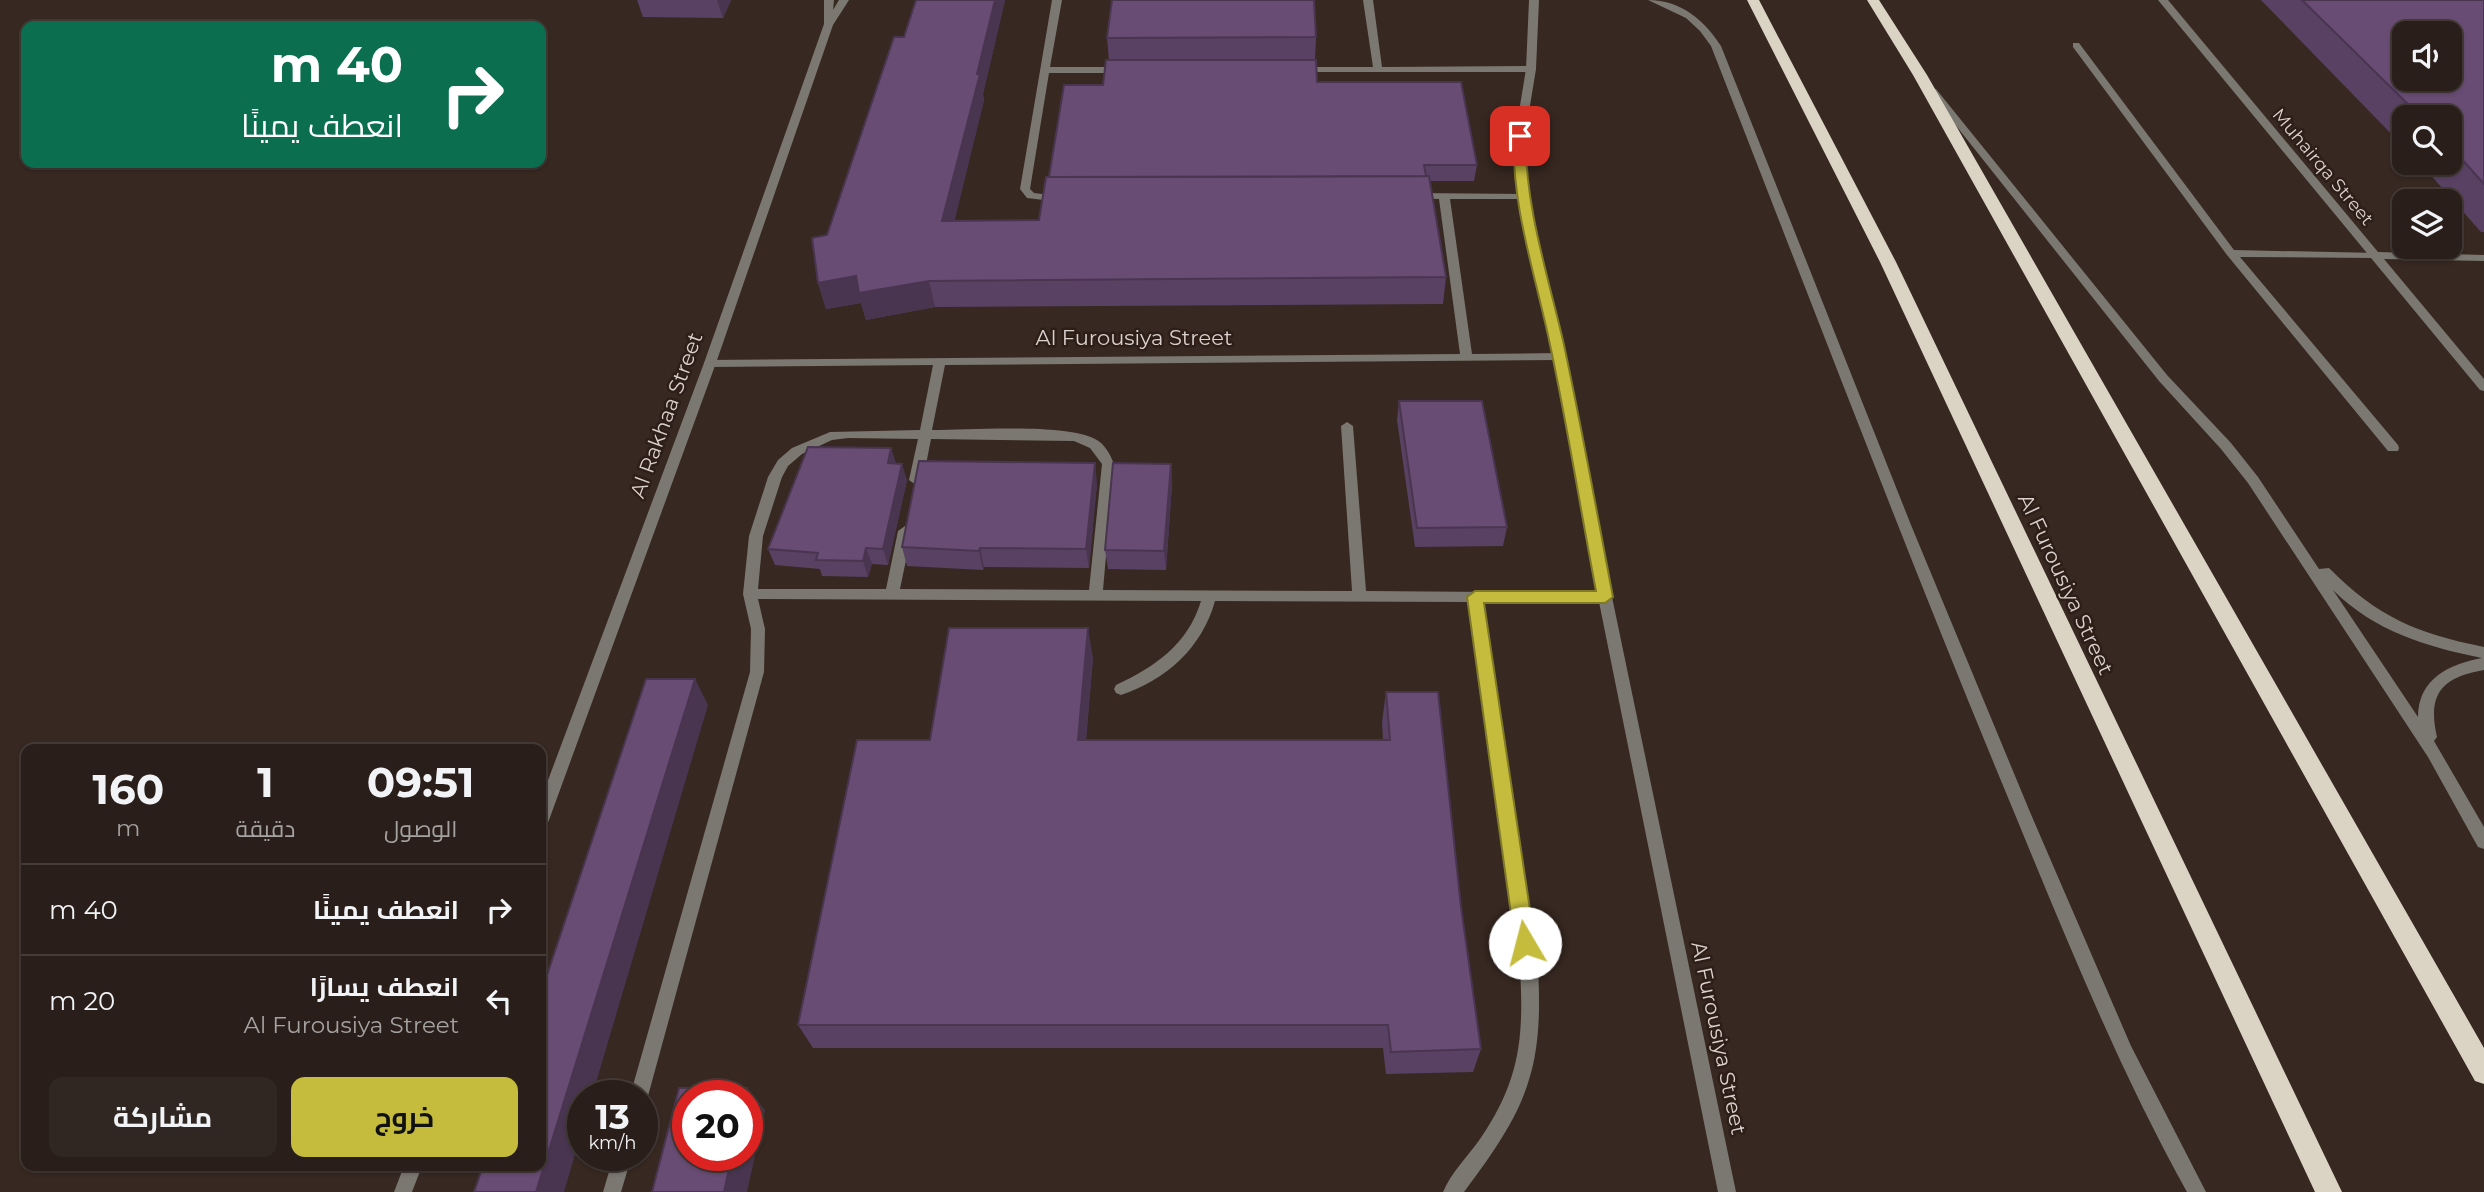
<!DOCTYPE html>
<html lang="ar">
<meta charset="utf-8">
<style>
:root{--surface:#291e19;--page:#312722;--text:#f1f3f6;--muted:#a5a2a2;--line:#453c38;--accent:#c5bc3d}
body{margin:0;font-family:Montserrat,Cairo,sans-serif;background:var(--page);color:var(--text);direction:rtl;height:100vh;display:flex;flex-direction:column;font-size:26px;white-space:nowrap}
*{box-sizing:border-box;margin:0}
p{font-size:23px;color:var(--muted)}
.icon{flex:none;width:38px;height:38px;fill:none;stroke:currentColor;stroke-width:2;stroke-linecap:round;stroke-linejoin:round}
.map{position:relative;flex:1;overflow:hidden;direction:ltr}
.sheet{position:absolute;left:21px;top:744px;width:525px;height:427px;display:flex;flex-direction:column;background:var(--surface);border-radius:14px;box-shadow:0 2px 5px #0004,0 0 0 2px var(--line);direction:rtl}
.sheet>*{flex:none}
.guide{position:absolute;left:21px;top:21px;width:525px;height:147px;border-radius:14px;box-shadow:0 2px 5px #0004,0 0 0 2px var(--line);direction:rtl;background:#0b6e4f;color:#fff;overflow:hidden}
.buttons{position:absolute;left:2392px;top:21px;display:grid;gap:14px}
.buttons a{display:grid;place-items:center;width:70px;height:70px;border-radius:14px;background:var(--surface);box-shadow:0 2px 5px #0004,0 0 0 2px var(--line);font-size:35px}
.speed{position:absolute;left:567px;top:1080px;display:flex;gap:14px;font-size:35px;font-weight:700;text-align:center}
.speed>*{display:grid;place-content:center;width:91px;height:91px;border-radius:50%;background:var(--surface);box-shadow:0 2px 5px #0004,0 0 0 2px var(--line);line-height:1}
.speed small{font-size:18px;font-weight:400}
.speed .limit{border:10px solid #d22;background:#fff;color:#111}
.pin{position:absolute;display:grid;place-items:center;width:60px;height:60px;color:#fff;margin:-30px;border-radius:14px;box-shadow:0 4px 10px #0006}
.me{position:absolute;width:77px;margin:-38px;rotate:352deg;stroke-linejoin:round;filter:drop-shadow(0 0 5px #0008)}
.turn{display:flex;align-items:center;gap:24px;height:147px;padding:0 28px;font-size:32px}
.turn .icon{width:91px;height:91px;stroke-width:2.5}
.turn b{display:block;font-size:49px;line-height:60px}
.eta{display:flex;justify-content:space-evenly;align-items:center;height:119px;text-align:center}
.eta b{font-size:42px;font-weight:700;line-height:49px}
.button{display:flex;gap:14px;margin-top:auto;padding:14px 28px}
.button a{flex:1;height:80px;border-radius:14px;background:var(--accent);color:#111;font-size:28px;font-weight:700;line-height:80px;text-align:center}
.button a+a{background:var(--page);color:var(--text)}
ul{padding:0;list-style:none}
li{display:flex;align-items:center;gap:21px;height:91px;padding:0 28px;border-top:2px solid var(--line)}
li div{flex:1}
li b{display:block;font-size:26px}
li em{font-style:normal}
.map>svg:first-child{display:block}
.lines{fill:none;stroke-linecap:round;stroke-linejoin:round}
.service{fill:#7b7871;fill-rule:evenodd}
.minor{fill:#7b7871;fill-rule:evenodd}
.tertiary{fill:#7b7871;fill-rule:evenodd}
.trunk{fill:#dbd4c4;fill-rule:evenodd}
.wall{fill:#594163}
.shaded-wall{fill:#493550}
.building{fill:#684c73;stroke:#493550;stroke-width:2;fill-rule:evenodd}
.route{fill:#c5bc3d;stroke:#807a28;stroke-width:2}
.labels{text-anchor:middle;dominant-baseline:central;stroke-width:5;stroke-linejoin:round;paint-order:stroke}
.far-street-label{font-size:18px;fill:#dad0cc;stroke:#2d1f18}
.street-label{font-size:21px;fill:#dad0cc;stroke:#2d1f18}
</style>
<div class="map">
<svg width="2484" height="1192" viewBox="0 0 2484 1192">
<rect width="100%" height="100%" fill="#372821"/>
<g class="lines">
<g class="service">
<path d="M 1052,0 L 1062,0 L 1050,67 L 1124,67 L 1129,70 L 1124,73 L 1049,73 L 1030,189 L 1034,193 L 1065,197 L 1066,199 L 1061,202 L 1027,198 L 1020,189 Z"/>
<path d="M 1363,0 L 1373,0 L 1382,67 L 1531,66 L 1536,69 L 1531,72 L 1295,72 L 1295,68 L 1298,67 L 1373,67 Z"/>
<path d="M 2073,43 L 2079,43 L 2234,250 L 2378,253 L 2380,255 L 2374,258 L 2240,257 L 2398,445 L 2399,448 L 2398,451 L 2388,451 L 2227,255 L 2073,47 Z"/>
<path d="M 1413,193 L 1528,194 L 1529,196 L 1524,199 L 1450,199 L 1472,354 L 1559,353 L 1563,354 L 1565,357 L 1563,360 L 945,365 L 932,430 C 970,430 1065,423 1095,439 C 1105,444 1110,454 1114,464 L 1103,590 L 1352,591 L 1341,426 L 1347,422 L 1353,426 L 1366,591 L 1610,593 L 1612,597 L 1610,601 L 1605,602 L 1483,602 L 1538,969 C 1544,1072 1525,1111 1464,1192 L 1443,1192 C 1451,1173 1468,1156 1480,1139 C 1520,1081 1524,1037 1520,969 L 1469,602 L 1215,601 C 1202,648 1166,680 1121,695 L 1116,693 L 1114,689 L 1116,685 C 1155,667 1188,644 1201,601 L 758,599 L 765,629 L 764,672 L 648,1096 L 642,1104 L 642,1096 L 630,1096 L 750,672 L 751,629 L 743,594 L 749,536 L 768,477 L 778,460 L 792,448 L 830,432 L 920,430 L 933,365 L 710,367 L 704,363 L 706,360 L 1460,354 L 1439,199 L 1409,198 L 1408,196 ZM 848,438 L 918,439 L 909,480 L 916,485 L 923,480 L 931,439 L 1074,441 L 1090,448 L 1102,464 L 1089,590 L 900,589 L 912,531 L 905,526 L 898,531 L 886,589 L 758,589 L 763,536 L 782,477 L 788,466 L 802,454 L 832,440 Z"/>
<path d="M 614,1155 L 632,1155 L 621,1192 L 603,1192 Z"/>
</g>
<g class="minor">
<path d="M 824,0 L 834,0 L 833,10 L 839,0 L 849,0 L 833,25 L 716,363 L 549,820 L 547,825 L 541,827 L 541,799 L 704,363 L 824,24 Z"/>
<path d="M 1529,0 L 1539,0 L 1536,69 L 1525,136 L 1524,162 L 1529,196 L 1565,357 L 1612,597 L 1736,1192 L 1718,1192 L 1598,597 L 1553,357 L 1519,196 L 1514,162 L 1515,136 L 1526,69 Z"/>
<path d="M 2158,0 L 2168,0 L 2378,252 L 2484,255 L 2484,261 L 2384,259 L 2484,379 L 2484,391 L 2480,390 Z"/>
<path d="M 404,1166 L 422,1166 L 412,1192 L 394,1192 Z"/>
</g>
<g class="tertiary">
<path d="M 1648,0 C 1681,0 1704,20 1721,46 L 1911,525 L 2030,812 L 2131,1046 L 2206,1192 L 2187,1192 C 2112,1057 2056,913 1997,771 C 1898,531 1806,288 1711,46 L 1700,31 L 1686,18 Z"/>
<path d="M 1930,89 L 1936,89 L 2167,375 L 2231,443 L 2258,477 L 2319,569 L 2329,568 C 2379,618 2416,633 2484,647 L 2484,670 C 2442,677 2427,694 2437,737 L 2434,741 L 2484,827 L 2484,849 L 2478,847 L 2428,757 L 2248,483 L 2221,449 L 2159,381 L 1930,93 ZM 2333,590 C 2374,631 2427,647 2482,658 C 2449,664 2418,679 2418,717 Z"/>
</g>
<g class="trunk">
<path d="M 1747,0 L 1759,0 L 1896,262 L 2342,1192 L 2315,1192 L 1880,262 Z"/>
<path d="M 1867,0 L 1879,0 L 1927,75 L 2484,1048 L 2484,1084 L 2475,1081 L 1913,75 Z"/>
</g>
</g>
<g class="wall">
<path d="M 637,0 L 731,0 L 723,18 L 643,17 Z"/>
<path d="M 916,0 L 1005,0 L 983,94 L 984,100 L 954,221 L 1039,220 L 1049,177 L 1103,85 L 1109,60 L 1107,38 L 1316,37 L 1315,60 L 1317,82 L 1477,165 L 1474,181 L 1430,181 L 1446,277 L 1443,304 L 935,307 L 866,320 L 861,303 L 826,309 L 818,283 L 827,235 L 904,37 Z"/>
<path d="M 2261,0 L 2484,0 L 2484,232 L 2481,232 L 2420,163 L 2450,163 L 2450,117 L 2404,117 L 2404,147 Z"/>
<path d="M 1399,401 L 1507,527 L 1503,546 L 1415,547 L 1397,420 Z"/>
<path d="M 891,448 L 896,464 L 907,480 L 888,565 L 872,564 L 868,577 L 822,576 L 820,569 L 775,565 L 768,549 Z"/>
<path d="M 1171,464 L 1172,484 L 1166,570 L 1108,569 L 1105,550 Z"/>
<path d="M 1097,483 L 1089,568 L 984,567 L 983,570 L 907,566 L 902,547 Z"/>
<path d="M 1093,658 L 1086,740 L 1383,740 L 1382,722 L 1386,692 L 1461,907 L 1481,1049 L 1473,1072 L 1386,1074 L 1383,1048 L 813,1048 L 798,1025 L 930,740 Z"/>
</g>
<g class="shaded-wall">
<path d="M 717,0 L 731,0 L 723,18 Z"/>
<path d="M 995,0 L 1005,0 L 983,94 L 984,100 L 948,248 L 942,221 Z"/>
<path d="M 856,276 L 929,281 L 935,307 L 866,320 L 861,303 L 826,309 L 818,283 Z"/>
<path d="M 891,448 L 896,464 L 888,463 Z"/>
<path d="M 1095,463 L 1097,483 L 1089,568 L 1086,549 Z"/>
<path d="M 902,464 L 907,480 L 888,565 L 883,549 Z"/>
<path d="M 1171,464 L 1172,484 L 1166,570 L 1164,551 Z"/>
<path d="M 866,548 L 872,564 L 868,577 L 863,561 Z"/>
<path d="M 980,548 L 984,567 L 983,570 L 979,551 Z"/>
<path d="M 1088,628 L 1093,658 L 1083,769 L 1078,740 Z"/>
<path d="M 695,679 L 708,705 L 592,1096 L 583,1096 L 583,1127 L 564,1192 L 536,1192 Z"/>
<path d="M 747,1088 L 765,1110 L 747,1192 L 724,1192 L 732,1155 L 747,1155 L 747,1096 L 746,1096 Z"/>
</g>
<g class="building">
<path d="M 916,0 L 995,0 L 977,74 L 980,74 L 942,221 L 1039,220 L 1046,177 L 1429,176 L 1446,277 L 929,281 L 859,293 L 856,276 L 818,283 L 812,238 L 827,235 L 894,37 L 904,37 Z"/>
<path d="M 1112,0 L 1314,0 L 1316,37 L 1107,38 Z"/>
<path d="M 2302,0 L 2484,0 L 2484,184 L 2450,146 L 2450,117 L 2421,117 ZM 2404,33 L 2450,33 L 2450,79 L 2404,79 Z"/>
<path d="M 1106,60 L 1316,60 L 1317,82 L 1461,82 L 1477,165 L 1424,165 L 1426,176 L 1049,177 L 1064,85 L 1103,85 Z"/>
<path d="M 1399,401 L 1482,401 L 1507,527 L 1417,528 Z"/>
<path d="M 808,447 L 891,448 L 888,463 L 902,464 L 883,549 L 866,548 L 863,561 L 816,560 L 818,553 L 768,549 Z"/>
<path d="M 919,461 L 1095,463 L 1086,549 L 980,548 L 979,551 L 902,547 Z"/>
<path d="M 1113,463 L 1171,464 L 1164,551 L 1105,550 Z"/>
<path d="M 949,628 L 1088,628 L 1078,740 L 1390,740 L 1386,692 L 1438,692 L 1461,907 L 1481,1049 L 1391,1052 L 1388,1025 L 798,1025 L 857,740 L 930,740 Z"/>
<path d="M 646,679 L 695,679 L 536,1192 L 474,1192 L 483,1166 L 541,1166 L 541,993 Z"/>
<path d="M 679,1088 L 747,1088 L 746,1096 L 688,1096 L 688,1155 L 732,1155 L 724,1192 L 652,1192 Z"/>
</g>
<path class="route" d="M 1520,132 L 1526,136 C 1524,204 1549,279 1564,345 C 1582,429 1597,513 1613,597 L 1605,603 L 1484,603 L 1535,943 L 1532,949 L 1525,952 L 1518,949 L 1515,943 L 1467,597 L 1475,591 L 1596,591 C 1580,507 1567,423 1549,340 C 1535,274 1511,204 1514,136 Z"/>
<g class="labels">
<g class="far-street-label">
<text transform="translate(2323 167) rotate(50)">Muhairqa Street</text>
</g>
<g class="street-label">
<text x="1134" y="337">Al Furousiya Street</text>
<text transform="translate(666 415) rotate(-70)">Al Rakhaa Street</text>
<text transform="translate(2066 584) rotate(65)">Al Furousiya Street</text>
<text transform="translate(1719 1038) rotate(78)">Al Furousiya Street</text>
</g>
</g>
</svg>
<div class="buttons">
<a><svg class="icon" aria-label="sound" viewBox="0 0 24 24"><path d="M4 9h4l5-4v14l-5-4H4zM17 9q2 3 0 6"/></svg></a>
<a><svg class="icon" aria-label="search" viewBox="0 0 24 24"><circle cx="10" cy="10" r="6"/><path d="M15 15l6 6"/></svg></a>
<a><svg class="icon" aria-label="layers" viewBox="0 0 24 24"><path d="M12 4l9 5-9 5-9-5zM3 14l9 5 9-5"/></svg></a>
</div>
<div class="speed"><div>13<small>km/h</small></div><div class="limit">20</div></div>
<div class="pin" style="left:1520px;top:136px;background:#d93025"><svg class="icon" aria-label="arrive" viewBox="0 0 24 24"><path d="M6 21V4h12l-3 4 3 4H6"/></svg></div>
<svg class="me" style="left:1525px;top:943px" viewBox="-20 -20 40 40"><circle r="19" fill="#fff"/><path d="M0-13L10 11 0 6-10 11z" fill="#c5bc3d"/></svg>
<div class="guide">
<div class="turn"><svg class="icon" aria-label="right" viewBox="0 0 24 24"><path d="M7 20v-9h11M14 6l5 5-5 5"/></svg><div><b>40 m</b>انعطف يمينًا</div></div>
</div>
<section class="sheet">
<div class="eta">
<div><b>09:51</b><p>الوصول</p></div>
<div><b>1</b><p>دقيقة</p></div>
<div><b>160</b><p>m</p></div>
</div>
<ul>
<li><svg class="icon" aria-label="right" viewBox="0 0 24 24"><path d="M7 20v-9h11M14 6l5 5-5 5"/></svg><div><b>انعطف يمينًا</b></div><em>40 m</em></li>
<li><svg class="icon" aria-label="left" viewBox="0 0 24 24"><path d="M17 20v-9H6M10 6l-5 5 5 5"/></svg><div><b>انعطف يسارًا</b><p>Al Furousiya Street</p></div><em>20 m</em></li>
</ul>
<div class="button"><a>خروج</a><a>مشاركة</a></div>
</section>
</div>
